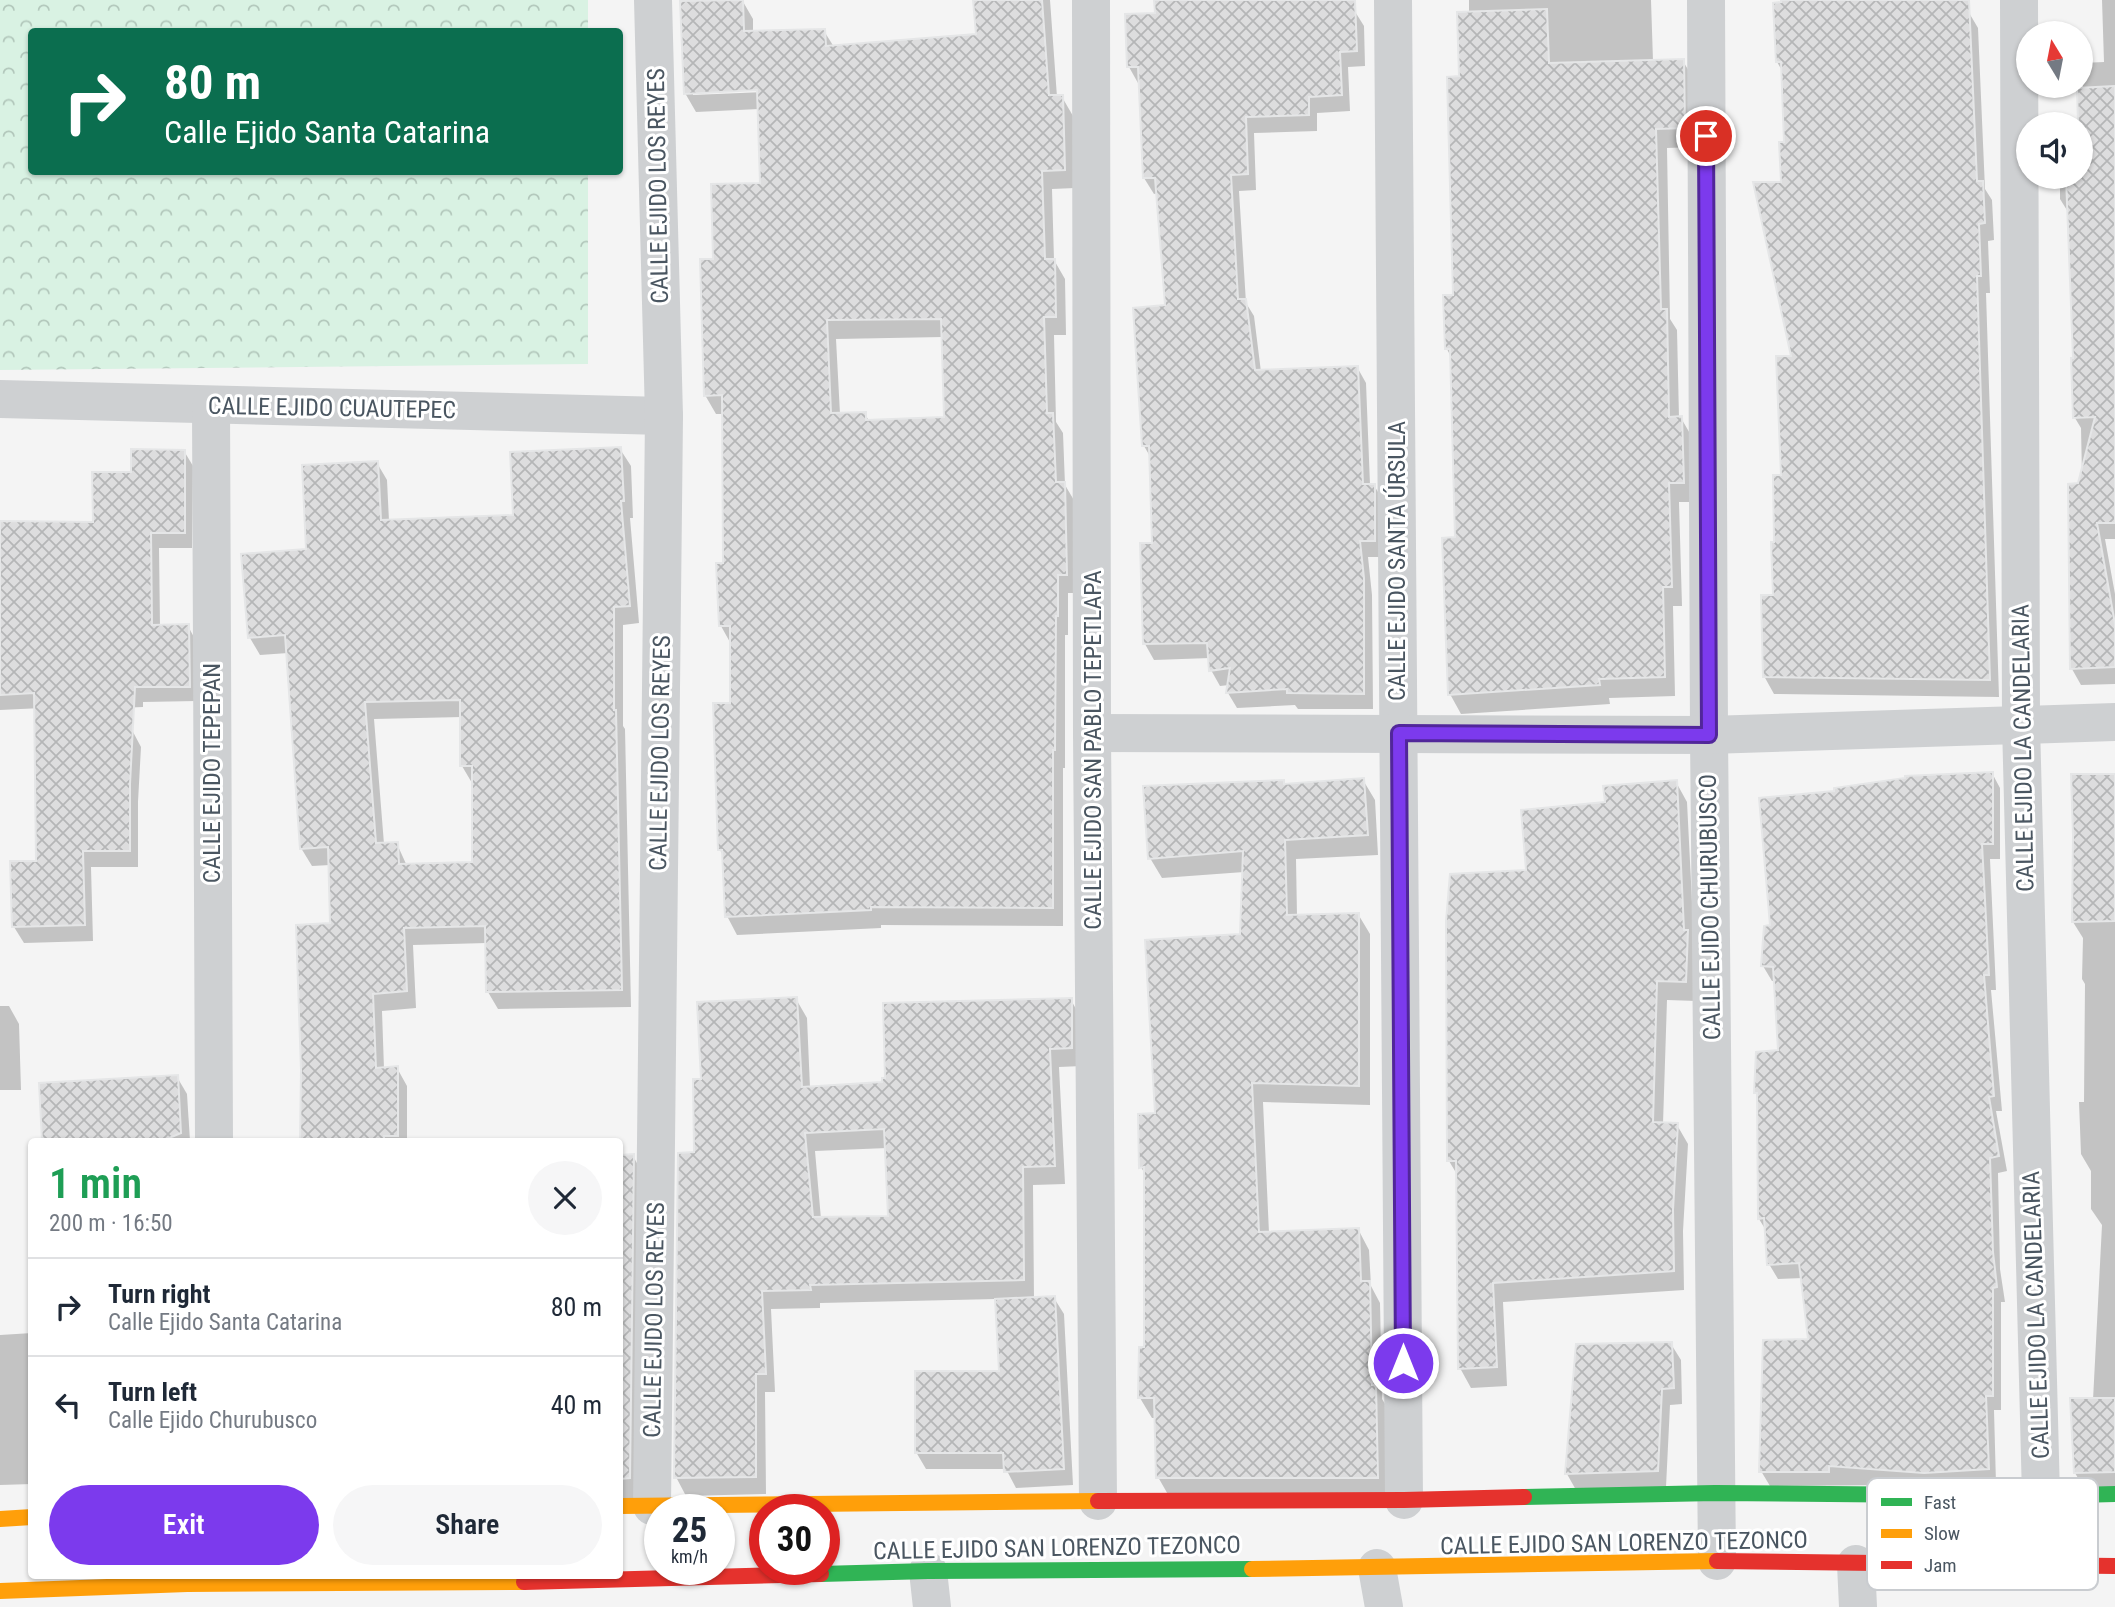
<!DOCTYPE html>
<meta charset="utf-8">
<style>
:root{--surface:#fff;--page:#f6f6f7;--text:#1f2937;--muted:#747a83;--line:#e0e1e3;--accent:#7c3aed}
body{margin:0;font-family:"Roboto Condensed",sans-serif;background:var(--page);color:var(--text);height:100vh;display:flex;flex-direction:column;font-size:26px;white-space:nowrap}
*{box-sizing:border-box;margin:0}
p{font-size:23px;color:var(--muted)}
.icon{flex:none;width:38px;height:38px;fill:none;stroke:currentColor;stroke-width:2;stroke-linecap:round;stroke-linejoin:round}
.map{position:relative;flex:1;overflow:hidden}
.details{position:absolute;left:28px;top:1138px;width:595px;height:441px;display:flex;flex-direction:column;background:var(--surface);border-radius:7px;box-shadow:0 2px 5px #0004}
.details>*{flex:none}
.guide{position:absolute;left:28px;top:28px;width:595px;height:147px;border-radius:7px;box-shadow:0 2px 5px #0004;background:#0b6e4f;color:#fff;overflow:hidden}
.needle{width:46px;rotate:350deg}
.controls{position:absolute;left:2016px;top:21px;display:grid;gap:14px}
.controls a{display:grid;place-items:center;width:77px;height:77px;border-radius:50%;background:var(--surface);box-shadow:0 2px 5px #0004;font-size:35px}
.speed{position:absolute;left:644px;top:1494px;display:flex;gap:14px;font-size:35px;font-weight:700;text-align:center}
.speed>*{display:grid;place-content:center;width:91px;height:91px;border-radius:50%;background:var(--surface);box-shadow:0 2px 5px #0004;line-height:1}
.speed small{font-size:18px;font-weight:400}
.speed .limit{border:10px solid #d22;background:#fff;color:#111}
.pin{position:absolute;display:grid;place-items:center;width:60px;height:60px;color:#fff;margin:-30px;border:4px solid #fff;border-radius:50%;box-shadow:0 2px 7px #0007}
.me{position:absolute;width:77px;margin:-38px;rotate:0deg;stroke-linejoin:round;filter:drop-shadow(0 0 5px #0008)}
.turn{display:flex;align-items:center;gap:24px;height:147px;padding:0 21px;font-size:32px}
.turn .icon{width:91px;height:91px;stroke-width:2.5}
.turn b{display:block;font-size:49px;line-height:60px}
.round{display:grid;place-items:center;flex:none;width:74px;height:74px;border-radius:37px;background:var(--page)}
.headline{display:flex;align-items:center;justify-content:space-between;height:119px;padding:0 21px}
h1{font-size:42px;font-weight:600;line-height:52px;color:#1e9e55}
.button{display:flex;gap:14px;margin-top:auto;padding:14px 21px}
.button a{flex:1;height:80px;border-radius:42px;background:var(--accent);color:#fff;font-size:28px;font-weight:600;line-height:80px;text-align:center}
.button a+a{background:var(--page);color:var(--text)}
ul{padding:0;list-style:none}
li{display:flex;align-items:center;gap:21px;height:98px;padding:0 21px;border-top:2px solid var(--line)}
li div{flex:1}
li b{display:block;font-size:26px}
li em{font-style:normal}
.map>svg:first-child{display:block}
.forest{fill:url(#forest-crowns)}
.shadow{fill:#0003;fill-rule:evenodd}
.building{fill:url(#building-cross-hatch);stroke:#e5e6e7;stroke-width:2;fill-rule:evenodd}
.lines{fill:none;stroke-linecap:round;stroke-linejoin:round}
.street{stroke:#ced0d2;stroke-width:38}
.fast{stroke:#30b455;stroke-width:16}
.slow{stroke:#ff9f0a;stroke-width:16}
.jam{stroke:#e5322d;stroke-width:16}
.route-casing{stroke:#51269a;stroke-width:18}
.route{stroke:#7c3aed;stroke-width:12}
.labels{text-anchor:middle;dominant-baseline:central;stroke-width:6;stroke-linejoin:round;paint-order:stroke}
.street-label{font-size:24px;fill:#4a5661;stroke:#fff}
.key{fill:#fff;stroke:#c9ccd0;stroke-width:2}
.key-label{font-size:19px;fill:#4a5661}
</style>
<div class="map">
<svg width="2115" height="1607" viewBox="0 0 2115 1607">
<defs>
<pattern id="forest-crowns" width="20" height="18" patternUnits="userSpaceOnUse" patternTransform="scale(1.75)"><rect width="20" height="18" fill="#d9f2e3"/><path d="M2 6a3 3 0 1 1 6 0M12 15a3 3 0 1 1 6 0" fill="none" stroke="#b2c7bb"/></pattern>
<pattern id="building-cross-hatch" width="8" height="8" patternUnits="userSpaceOnUse" patternTransform="scale(1.75)"><rect width="8" height="8" fill="#ddddde"/><path d="M0 0l8 8M0 8l8-8" fill="none" stroke="#b5b6b7"/></pattern>
</defs>
<rect width="100%" height="100%" fill="#f4f4f4"/>
<path class="forest" d="M 0,0 L 588,0 L 588,31 L 32,32 L 32,172 L 588,172 L 588,364 L 0,370 Z"/>
<g class="shadow">
<path d="M 742,0 L 753,19 L 753,33 L 824,31 L 834,47 L 978,36 L 985,0 L 1050,0 L 1057,97 L 1062,97 L 1073,116 L 1075,188 L 1052,189 L 1054,260 L 1065,279 L 1066,335 L 1054,335 L 1056,422 L 1063,433 L 1065,485 L 1075,502 L 1077,593 L 1068,593 L 1068,635 L 1065,635 L 1065,768 L 1063,768 L 1063,926 L 881,925 L 881,928 L 737,935 L 727,916 L 724,857 L 720,850 L 731,704 L 731,644 L 721,626 L 725,564 L 724,414 L 716,414 L 705,395 L 715,261 L 761,185 L 759,109 L 696,112 L 685,93 ZM 765,88 L 766,92 L 693,95 L 693,91 ZM 943,337 L 945,418 L 869,421 L 865,414 L 840,414 L 836,339 Z"/>
<path d="M 1156,0 L 1353,0 L 1354,10 L 1364,26 L 1365,66 L 1348,67 L 1350,111 L 1317,113 L 1317,131 L 1254,133 L 1256,190 L 1239,191 L 1246,303 L 1254,316 L 1261,372 L 1357,367 L 1366,383 L 1370,485 L 1374,485 L 1383,501 L 1383,557 L 1368,557 L 1372,595 L 1373,709 L 1298,709 L 1295,705 L 1237,708 L 1228,693 L 1229,685 L 1220,686 L 1211,670 L 1210,658 L 1154,660 L 1145,644 L 1153,545 L 1151,458 L 1144,446 L 1166,307 L 1158,193 L 1154,194 L 1144,178 L 1141,83 L 1138,83 L 1129,67 L 1157,14 Z"/>
<path d="M 1469,0 L 1651,0 L 1653,61 L 1683,61 L 1694,80 L 1695,147 L 1667,148 L 1670,319 L 1677,330 L 1679,418 L 1681,418 L 1692,437 L 1694,502 L 1679,502 L 1682,606 L 1673,606 L 1675,696 L 1609,698 L 1610,704 L 1461,714 L 1450,694 L 1457,539 L 1452,359 L 1447,349 L 1454,297 L 1461,78 L 1469,13 Z"/>
<path d="M 1783,0 L 1966,0 L 1968,11 L 1978,28 L 1985,189 L 1992,200 L 1994,240 L 1988,241 L 1990,293 L 1986,293 L 1999,697 L 1774,694 L 1764,676 L 1775,597 L 1776,543 L 1793,357 L 1783,184 L 1786,143 L 1783,72 L 1777,62 Z"/>
<path d="M 2102,0 L 2115,0 L 2115,539 L 2105,539 L 2115,594 L 2115,684 L 2081,685 L 2072,669 L 2070,486 L 2080,485 L 2082,476 L 2081,428 L 2075,418 L 2070,215 L 2060,199 L 2060,177 L 2081,177 L 2078,89 L 2083,89 L 2082,63 L 2104,62 Z"/>
<path d="M 620,449 L 631,466 L 633,518 L 630,518 L 639,623 L 623,625 L 623,726 L 625,729 L 631,1007 L 498,1009 L 488,992 L 487,943 L 413,945 L 416,1008 L 382,1011 L 384,1069 L 397,1068 L 407,1086 L 407,1141 L 302,1141 L 332,924 L 330,865 L 312,866 L 301,848 L 288,653 L 260,655 L 250,638 L 308,550 L 377,463 L 387,480 L 389,521 L 515,517 ZM 462,717 L 462,766 L 472,783 L 474,864 L 407,866 L 397,844 L 384,844 L 374,719 Z"/>
<path d="M 184,451 L 193,466 L 192,548 L 159,548 L 160,627 L 188,626 L 196,641 L 197,701 L 143,702 L 143,707 L 44,711 L 42,708 L 0,710 L 0,523 L 94,524 L 133,473 Z"/>
<path d="M 132,730 L 141,747 L 138,802 L 138,867 L 91,867 L 93,941 L 24,943 L 14,927 L 38,862 Z"/>
<path d="M 1992,773 L 2000,788 L 2000,859 L 1990,859 L 1996,990 L 1991,990 L 2002,1111 L 1996,1111 L 2007,1171 L 1998,1173 L 2000,1269 L 2005,1302 L 2001,1302 L 2001,1410 L 1994,1410 L 1996,1484 L 1770,1486 L 1761,1471 L 1810,1341 L 1803,1278 L 1778,1279 L 1769,1264 L 1767,1232 L 1759,1219 L 1759,1098 L 1756,1093 L 1780,1051 L 1776,981 L 1772,981 L 1763,966 L 1772,927 Z"/>
<path d="M 2115,776 L 2115,1488 L 2084,1488 L 2075,1473 L 2093,1400 L 2102,1225 L 2091,1209 L 2091,1171 L 2081,1154 L 2079,1102 L 2084,1102 L 2085,984 L 2082,979 L 2083,938 L 2073,922 Z"/>
<path d="M 1363,780 L 1375,800 L 1378,855 L 1296,859 L 1297,916 L 1358,914 L 1370,934 L 1370,1105 L 1263,1102 L 1269,1233 L 1358,1229 L 1369,1250 L 1371,1286 L 1380,1303 L 1382,1399 L 1387,1407 L 1389,1498 L 1170,1498 L 1158,1477 L 1156,1418 L 1152,1418 L 1140,1398 L 1146,1349 L 1146,1176 L 1141,1167 L 1157,1115 L 1242,936 L 1244,872 L 1162,878 L 1150,858 L 1283,781 L 1285,785 Z"/>
<path d="M 1676,782 L 1687,802 L 1697,1001 L 1667,1000 L 1663,1124 L 1677,1125 L 1688,1144 L 1683,1231 L 1684,1290 L 1503,1302 L 1507,1386 L 1471,1388 L 1460,1368 L 1458,1176 L 1449,1161 L 1528,871 L 1607,804 Z"/>
<path d="M 796,999 L 807,1018 L 810,1088 L 884,1084 L 1071,1000 L 1081,1018 L 1082,1066 L 1059,1067 L 1065,1184 L 1033,1185 L 1034,1299 L 1054,1298 L 1064,1314 L 1073,1485 L 1016,1488 L 1006,1469 L 926,1469 L 916,1452 L 1000,1372 L 996,1299 L 820,1303 L 820,1308 L 771,1309 L 775,1392 L 765,1392 L 766,1494 L 686,1496 L 676,1477 L 696,1154 L 702,1081 ZM 887,1148 L 890,1217 L 821,1219 L 815,1151 Z"/>
<path d="M 0,1006 L 9,1006 L 19,1024 L 21,1090 L 0,1090 Z"/>
<path d="M 177,1077 L 187,1094 L 190,1141 L 44,1141 Z"/>
<path d="M 633,1156 L 643,1174 L 640,1501 L 620,1502 L 620,1157 Z"/>
<path d="M 32,1333 L 32,1484 L 0,1485 L 0,1335 Z"/>
<path d="M 1671,1344 L 1681,1360 L 1682,1404 L 1670,1405 L 1666,1487 L 1576,1490 L 1567,1474 L 1578,1346 Z"/>
</g>
<g class="building">
<path d="M 743,0 L 744,31 L 825,29 L 826,46 L 976,34 L 973,0 L 1042,0 L 1049,95 L 1063,95 L 1065,170 L 1042,171 L 1045,259 L 1055,259 L 1056,317 L 1044,317 L 1047,413 L 1053,413 L 1056,482 L 1065,482 L 1067,575 L 1058,575 L 1058,616 L 1056,616 L 1055,750 L 1053,750 L 1053,908 L 871,907 L 871,910 L 725,917 L 722,850 L 718,850 L 713,703 L 730,703 L 730,626 L 719,626 L 716,563 L 723,563 L 722,395 L 704,396 L 700,259 L 713,259 L 711,184 L 760,183 L 757,90 L 684,94 L 680,1 ZM 941,319 L 944,417 L 866,420 L 866,412 L 831,413 L 827,320 Z"/>
<path d="M 1154,0 L 1355,0 L 1357,51 L 1340,52 L 1342,95 L 1309,97 L 1309,115 L 1246,117 L 1248,174 L 1231,175 L 1238,299 L 1246,299 L 1255,370 L 1358,366 L 1363,484 L 1375,484 L 1375,541 L 1360,541 L 1364,578 L 1364,694 L 1287,693 L 1287,689 L 1226,693 L 1230,668 L 1209,671 L 1207,643 L 1143,644 L 1140,543 L 1152,543 L 1149,446 L 1142,446 L 1133,308 L 1165,305 L 1155,178 L 1143,178 L 1138,67 L 1127,67 L 1125,14 L 1155,13 Z"/>
<path d="M 1781,0 L 1969,0 L 1977,181 L 1983,181 L 1985,223 L 1979,224 L 1981,276 L 1977,276 L 1990,680 L 1763,677 L 1761,595 L 1773,595 L 1771,542 L 1774,542 L 1773,475 L 1781,475 L 1776,356 L 1791,356 L 1753,182 L 1781,182 L 1779,142 L 1784,142 L 1781,62 L 1776,62 L 1773,3 L 1781,2 Z"/>
<path d="M 1547,9 L 1549,63 L 1684,59 L 1685,128 L 1656,129 L 1661,309 L 1667,309 L 1669,417 L 1682,416 L 1684,483 L 1669,483 L 1672,587 L 1663,587 L 1665,677 L 1599,679 L 1600,685 L 1448,695 L 1442,538 L 1455,537 L 1450,349 L 1445,349 L 1443,295 L 1453,295 L 1447,77 L 1459,76 L 1457,12 Z"/>
<path d="M 2115,86 L 2115,523 L 2097,523 L 2115,624 L 2115,667 L 2070,669 L 2068,484 L 2078,483 L 2095,417 L 2073,418 L 2071,358 L 2073,358 L 2066,177 L 2081,177 L 2081,124 L 2078,124 L 2077,88 Z"/>
<path d="M 621,447 L 624,501 L 621,501 L 630,606 L 614,607 L 614,710 L 616,710 L 622,990 L 486,992 L 485,926 L 404,928 L 407,991 L 373,994 L 376,1068 L 398,1066 L 398,1136 L 384,1136 L 384,1141 L 300,1141 L 301,1070 L 296,925 L 330,923 L 328,847 L 300,849 L 285,635 L 248,638 L 241,554 L 306,549 L 302,465 L 378,461 L 381,520 L 513,515 L 510,452 ZM 460,700 L 460,766 L 472,766 L 472,862 L 399,864 L 398,842 L 376,843 L 365,702 Z"/>
<path d="M 131,449 L 185,450 L 185,533 L 151,533 L 152,625 L 189,624 L 190,687 L 135,687 L 130,784 L 130,851 L 83,851 L 85,925 L 12,927 L 10,861 L 36,861 L 34,693 L 0,695 L 0,521 L 93,522 L 92,472 L 131,472 Z"/>
<path d="M 1993,772 L 1993,844 L 1982,844 L 1989,975 L 1984,975 L 1994,1096 L 1989,1097 L 1999,1156 L 1990,1158 L 1993,1252 L 1997,1287 L 1993,1288 L 1993,1396 L 1986,1396 L 1989,1469 L 1924,1473 L 1829,1466 L 1829,1472 L 1759,1472 L 1763,1340 L 1808,1339 L 1799,1263 L 1767,1265 L 1764,1218 L 1758,1219 L 1757,1093 L 1754,1093 L 1756,1052 L 1778,1050 L 1773,967 L 1761,966 L 1764,926 L 1770,925 L 1759,798 L 1834,791 L 1834,788 L 1905,778 L 1905,776 Z"/>
<path d="M 2071,774 L 2115,774 L 2115,921 L 2072,922 L 2073,835 Z"/>
<path d="M 1364,778 L 1368,835 L 1285,840 L 1287,915 L 1359,913 L 1359,1086 L 1252,1083 L 1259,1232 L 1359,1228 L 1361,1281 L 1370,1281 L 1372,1385 L 1376,1385 L 1378,1478 L 1156,1478 L 1154,1398 L 1138,1398 L 1139,1347 L 1144,1347 L 1144,1167 L 1139,1168 L 1138,1114 L 1155,1113 L 1145,940 L 1240,934 L 1243,851 L 1148,859 L 1143,786 L 1284,780 L 1284,784 Z"/>
<path d="M 1677,780 L 1684,930 L 1688,930 L 1686,982 L 1657,981 L 1653,1122 L 1678,1123 L 1673,1210 L 1674,1271 L 1493,1283 L 1497,1367 L 1458,1369 L 1456,1161 L 1447,1161 L 1446,921 L 1450,874 L 1526,870 L 1521,810 L 1605,802 L 1603,786 Z"/>
<path d="M 797,997 L 802,1087 L 882,1082 L 882,1078 L 885,1078 L 883,1003 L 1072,998 L 1072,1048 L 1050,1049 L 1055,1166 L 1023,1167 L 1024,1280 L 810,1285 L 811,1290 L 762,1291 L 766,1374 L 756,1374 L 756,1477 L 674,1478 L 678,1153 L 694,1152 L 693,1079 L 701,1079 L 697,1002 ZM 884,1129 L 888,1216 L 813,1217 L 805,1133 Z"/>
<path d="M 178,1075 L 181,1133 L 162,1141 L 42,1141 L 39,1083 Z"/>
<path d="M 634,1154 L 630,1478 L 620,1479 L 620,1155 Z"/>
<path d="M 1055,1296 L 1064,1469 L 1004,1472 L 1003,1453 L 915,1453 L 915,1371 L 999,1371 L 995,1299 Z"/>
<path d="M 1672,1342 L 1674,1388 L 1662,1389 L 1658,1471 L 1565,1474 L 1576,1344 Z"/>
<path d="M 2070,1398 L 2115,1398 L 2115,1472 L 2074,1473 Z"/>
</g>
<g class="lines">
<g class="street">
<path d="M 1091,0 L 1092,733 L 1098,1501"/>
<path d="M 1393,0 L 1404,1500"/>
<path d="M 1706,0 L 1709,735 L 1717,1561"/>
<path d="M 2019,0 L 2021,724 L 2041,1496"/>
<path d="M 0,399 L 664,416"/>
<path d="M 211,406 L 214,1141"/>
<path d="M 1092,733 L 1709,735 L 2115,722"/>
<path d="M 652,1506 L 664,416 L 653,0"/>
<path d="M 1856,1564 L 1858,1607"/>
<path d="M 1377,1568 L 1384,1607"/>
<path d="M 928,1571 L 932,1607"/>
</g>
<g class="fast">
<path d="M 1524,1497 L 1715,1493 L 2041,1496 L 2115,1494"/>
<path d="M 821,1574 L 928,1571 L 1252,1569"/>
</g>
<g class="slow">
<path d="M 620,1506 L 1098,1501"/>
<path d="M 0,1519 L 32,1517"/>
<path d="M 1252,1569 L 1717,1561"/>
<path d="M 0,1591 L 187,1584 L 524,1582"/>
</g>
<g class="jam">
<path d="M 1098,1501 L 1404,1500 L 1524,1497"/>
<path d="M 1717,1561 L 2115,1566"/>
<path d="M 524,1582 L 821,1574"/>
</g>
</g>
<g class="lines">
<g class="route-casing">
<path id="route" d="M 1403,1363 L 1399,733 L 1709,735 L 1706,136"/>
</g>
<use href="#route" class="route"/>
</g>
<g class="labels">
<g class="street-label">
<text transform="translate(658 186) rotate(-91)">CALLE EJIDO LOS REYES</text>
<text transform="translate(332 408) rotate(1)">CALLE EJIDO CUAUTEPEC</text>
<text transform="translate(1397 561) rotate(-90)">CALLE EJIDO SANTA ÚRSULA</text>
<text transform="translate(2023 748) rotate(-91)">CALLE EJIDO LA CANDELARIA</text>
<text transform="translate(1093 750) rotate(-90)">CALLE EJIDO SAN PABLO TEPETLAPA</text>
<text transform="translate(660 753) rotate(-89)">CALLE EJIDO LOS REYES</text>
<text transform="translate(212 773) rotate(-90)">CALLE EJIDO TEPEPAN</text>
<text transform="translate(1710 907) rotate(-91)">CALLE EJIDO CHURUBUSCO</text>
<text transform="translate(2036 1315) rotate(-92)">CALLE EJIDO LA CANDELARIA</text>
<text transform="translate(654 1320) rotate(-89)">CALLE EJIDO LOS REYES</text>
<text transform="translate(1624 1543) rotate(-1)">CALLE EJIDO SAN LORENZO TEZONCO</text>
<text transform="translate(1057 1548) rotate(-1)">CALLE EJIDO SAN LORENZO TEZONCO</text>
</g>
</g>
<rect x="1867" y="1478" width="231" height="112" rx="10" class="key"/>
<rect x="1881" y="1498" width="31" height="8" fill="#30b455"/>
<rect x="1881" y="1529" width="31" height="9" fill="#ff9f0a"/>
<rect x="1881" y="1561" width="31" height="8" fill="#e5322d"/>
<g class="key-label">
<text x="1924" y="1509">Fast</text>
<text x="1924" y="1540">Slow</text>
<text x="1924" y="1572">Jam</text>
</g>
</svg>
<div class="controls">
<a><svg class="needle" viewBox="-14 -14 28 28"><path d="M0-13l5 13h-10z" fill="#e53935"/><path d="M0 13l5-13h-10z" fill="#747a83"/></svg></a>
<a><svg class="icon" aria-label="sound" viewBox="0 0 24 24"><path d="M4 9h4l5-4v14l-5-4H4zM17 9q2 3 0 6"/></svg></a>
</div>
<div class="speed"><div>25<small>km/h</small></div><div class="limit">30</div></div>
<div class="pin" style="left:1706px;top:136px;background:#d93025"><svg class="icon" aria-label="arrive" viewBox="0 0 24 24"><path d="M6 21V4h12l-3 4 3 4H6"/></svg></div>
<svg class="me" style="left:1403px;top:1363px" viewBox="-20 -20 40 40"><circle r="17" fill="#7c3aed" stroke="#fff" stroke-width="3"/><path d="M0-11L8 9 0 5-8 9z" fill="#fff"/></svg>
<div class="guide">
<div class="turn"><svg class="icon" aria-label="right" viewBox="0 0 24 24"><path d="M7 20v-9h11M14 6l5 5-5 5"/></svg><div><b>80 m</b>Calle Ejido Santa Catarina</div></div>
</div>
<section class="details">
<div class="headline"><div><h1>1 min</h1><p>200 m · 16:50</p></div><a class="round"><svg class="icon" aria-label="close" viewBox="0 0 24 24"><path d="M6 6l12 12M18 6L6 18"/></svg></a></div>
<ul>
<li><svg class="icon" aria-label="right" viewBox="0 0 24 24"><path d="M7 20v-9h11M14 6l5 5-5 5"/></svg><div><b>Turn right</b><p>Calle Ejido Santa Catarina</p></div><em>80 m</em></li>
<li><svg class="icon" aria-label="left" viewBox="0 0 24 24"><path d="M17 20v-9H6M10 6l-5 5 5 5"/></svg><div><b>Turn left</b><p>Calle Ejido Churubusco</p></div><em>40 m</em></li>
</ul>
<div class="button"><a>Exit</a><a>Share</a></div>
</section>
</div>
